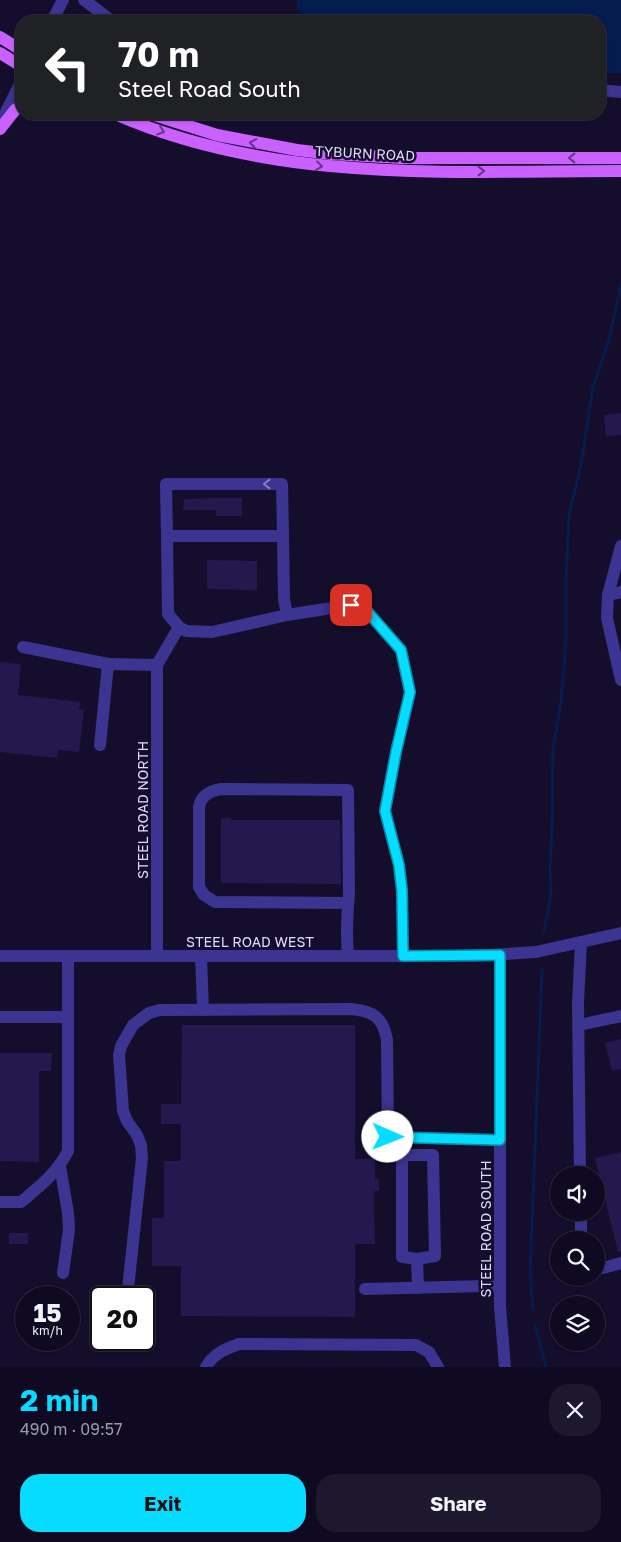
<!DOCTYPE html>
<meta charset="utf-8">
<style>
:root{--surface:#0f0a21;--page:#1d182e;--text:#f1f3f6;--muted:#9b9aa5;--line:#2f2b3f;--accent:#05dcff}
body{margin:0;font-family:"Golos Text",sans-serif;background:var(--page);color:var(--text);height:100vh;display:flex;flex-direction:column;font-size:19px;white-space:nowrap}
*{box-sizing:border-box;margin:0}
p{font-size:16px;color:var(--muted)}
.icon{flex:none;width:28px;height:28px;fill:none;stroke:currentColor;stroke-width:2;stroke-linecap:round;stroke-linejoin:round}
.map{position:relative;height:1367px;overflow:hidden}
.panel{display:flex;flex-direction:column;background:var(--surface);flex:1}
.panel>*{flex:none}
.top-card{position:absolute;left:15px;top:15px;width:591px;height:105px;border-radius:20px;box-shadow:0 1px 4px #0004,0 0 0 1px var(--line);background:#202124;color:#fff;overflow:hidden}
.fabs{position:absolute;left:550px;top:1166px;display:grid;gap:10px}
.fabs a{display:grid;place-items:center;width:55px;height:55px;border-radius:50%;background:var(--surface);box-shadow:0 1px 4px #0004,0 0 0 1px var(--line);font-size:25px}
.speed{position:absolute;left:15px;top:1286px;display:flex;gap:10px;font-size:25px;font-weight:700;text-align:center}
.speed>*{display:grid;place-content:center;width:65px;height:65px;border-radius:50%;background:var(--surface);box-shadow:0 1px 4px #0004,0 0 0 1px var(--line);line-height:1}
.speed small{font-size:12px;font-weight:400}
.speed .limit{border:2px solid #111;border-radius:8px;background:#fff;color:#111}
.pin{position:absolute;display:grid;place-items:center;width:42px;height:42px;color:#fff;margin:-21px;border-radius:10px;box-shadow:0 2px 8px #0006}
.me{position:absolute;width:55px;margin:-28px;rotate:91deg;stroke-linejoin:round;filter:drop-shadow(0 0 4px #0008)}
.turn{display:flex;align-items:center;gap:18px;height:105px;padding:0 20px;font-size:22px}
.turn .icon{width:65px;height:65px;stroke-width:2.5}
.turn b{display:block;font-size:35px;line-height:42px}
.round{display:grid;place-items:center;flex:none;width:52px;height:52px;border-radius:20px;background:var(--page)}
.summary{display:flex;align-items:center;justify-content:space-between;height:85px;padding:0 20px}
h1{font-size:30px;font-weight:700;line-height:38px;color:var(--accent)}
.cta{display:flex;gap:10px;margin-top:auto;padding:10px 20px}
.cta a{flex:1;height:58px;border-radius:20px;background:var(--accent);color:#111;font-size:20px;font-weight:700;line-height:58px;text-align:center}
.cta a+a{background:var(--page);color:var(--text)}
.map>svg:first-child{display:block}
.water{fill:#051c4f}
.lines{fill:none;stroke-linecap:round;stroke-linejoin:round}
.stream{stroke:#051c4f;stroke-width:3}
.building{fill:#25184f}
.minor{stroke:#3b3490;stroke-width:12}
.major{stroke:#ca60ff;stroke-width:12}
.oneway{stroke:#66338b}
.oneway2{stroke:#857ec2}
.route-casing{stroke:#038fa6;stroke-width:12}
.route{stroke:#05dcff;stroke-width:9}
.labels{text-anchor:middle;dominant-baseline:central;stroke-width:5;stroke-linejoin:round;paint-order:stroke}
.street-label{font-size:14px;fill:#dfd9ff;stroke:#140e2c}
</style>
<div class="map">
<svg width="621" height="1367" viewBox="0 0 621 1367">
<rect width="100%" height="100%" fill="#140e2c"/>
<path class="water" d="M 297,0 L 621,0 L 621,73 L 600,73 L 600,21 L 314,21 L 297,9 Z"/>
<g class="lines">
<g class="stream">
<path d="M 544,932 L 551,894 L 550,871 L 552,827 L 553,749 L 561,701 L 566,642 L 566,577 L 569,515 L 581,465 L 593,387 L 609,340 L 621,285"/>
<path d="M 533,1308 L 530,1274 L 542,970"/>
<path d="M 535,1325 L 546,1367"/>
</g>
</g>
<g class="building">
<path d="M 621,413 L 621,435 L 606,436 L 604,415 Z"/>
<path d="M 216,498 L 242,498 L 242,516 L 216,516 L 216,510 L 183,510 L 184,499 Z"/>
<path d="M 207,560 L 257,561 L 257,590 L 207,589 Z"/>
<path d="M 0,662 L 21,664 L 18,695 L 80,702 L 79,709 L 84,710 L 79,752 L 58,750 L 57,758 L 0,752 Z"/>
<path d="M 221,818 L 231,818 L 231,820 L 340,820 L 341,884 L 221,883 Z"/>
<path d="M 182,1025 L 355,1025 L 355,1159 L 375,1159 L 375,1179 L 379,1179 L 379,1191 L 374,1191 L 375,1244 L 355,1244 L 355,1317 L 181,1316 L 181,1266 L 152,1266 L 152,1218 L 164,1218 L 164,1161 L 181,1161 L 181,1124 L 161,1124 L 161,1104 L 181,1104 Z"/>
<path d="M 621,1039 L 621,1069 L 612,1071 L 605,1043 Z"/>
<path d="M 0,1053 L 52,1053 L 51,1071 L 39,1071 L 39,1162 L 0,1161 Z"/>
<path d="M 621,1152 L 621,1251 L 618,1252 L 595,1158 Z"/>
<rect x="9" y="1233" width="19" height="11"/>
</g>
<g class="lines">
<g class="minor">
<path d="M 84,0 L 112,21"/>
<path d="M 52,21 L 63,0"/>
<path d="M 600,90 L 621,92"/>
<path d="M 0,124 L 21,82"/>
<path d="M 167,536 L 166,484 L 282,484 L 283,536"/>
<path d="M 621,592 L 608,595 L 607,618 L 621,680"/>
<path d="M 608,595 L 621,546"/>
<path d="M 287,615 L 351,605 L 366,610 L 401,650 L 410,692 L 396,752 L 385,811 L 399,865 L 402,891 L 403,956"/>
<path d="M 23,647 L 108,664"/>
<path d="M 100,745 L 108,664 L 157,665"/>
<path d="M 157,955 L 157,665 L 179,627 L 168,614 L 167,536 L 283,536 L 284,599 L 287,615 L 212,632 L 186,631 L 179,627"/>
<path d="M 500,955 L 500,1307 L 505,1367"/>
<path d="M 0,956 L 474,956 L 536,952 L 621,933"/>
<path d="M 201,956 L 203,1010"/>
<path d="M 348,956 C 346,935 347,915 349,893 L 348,790 L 221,789 C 210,791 201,795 199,807 L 199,887 L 204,895 L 215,902 L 348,903"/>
<path d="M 0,1017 L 68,1017"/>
<path d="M 579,1025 L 621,1016"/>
<path d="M 60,1166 L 68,1213 L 69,1230 L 63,1273"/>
<path d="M 580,1175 L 578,1003 L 581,943"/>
<path d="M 0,1202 L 21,1202 C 40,1186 56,1174 68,1151 L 68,956"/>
<path d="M 581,1212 L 581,1240"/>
<path d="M 417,1259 L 402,1257 L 402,1155 L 433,1155 L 435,1256 L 417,1259 L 418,1288"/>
<path d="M 596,1267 L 603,1268 L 621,1263"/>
<path d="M 365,1289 L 486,1286 L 500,1287"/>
<path d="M 127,1298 L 142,1158 L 141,1145 L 137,1135 L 127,1121 L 123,1111 L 119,1055 L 121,1046 L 133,1025 L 149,1013 L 160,1010 L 351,1009 C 373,1011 383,1017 387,1040 L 388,1137 L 500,1140"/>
<path d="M 206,1367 C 213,1354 225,1349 239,1344 L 416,1345 L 429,1352 L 438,1367"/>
</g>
<g class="major">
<path d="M 0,37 L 21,50"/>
<path d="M 0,53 L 21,66"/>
<path d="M 115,114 C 275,184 451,171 621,171"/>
<path d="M 151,114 L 217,135 L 297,150 L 332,154 L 401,158 L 621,158"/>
<path d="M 0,129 L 15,110 L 21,106"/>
</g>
</g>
<defs><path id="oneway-chevron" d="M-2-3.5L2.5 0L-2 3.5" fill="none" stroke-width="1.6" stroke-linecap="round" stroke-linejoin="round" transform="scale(1.25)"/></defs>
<g class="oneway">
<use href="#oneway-chevron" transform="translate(161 131) rotate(19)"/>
<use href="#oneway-chevron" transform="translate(253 143) rotate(-170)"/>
<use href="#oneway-chevron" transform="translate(572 158) rotate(180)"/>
<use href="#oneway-chevron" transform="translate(319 166) rotate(7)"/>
<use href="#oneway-chevron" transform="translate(481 171)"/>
</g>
<use class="oneway2" href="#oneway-chevron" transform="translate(267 484) rotate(180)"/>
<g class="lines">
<g class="route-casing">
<path id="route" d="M 351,605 L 366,610 L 401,650 L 410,692 L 396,752 L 385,811 L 399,865 L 402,891 L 403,956 L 500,955 L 500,1140 L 388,1137"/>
</g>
<use href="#route" class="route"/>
</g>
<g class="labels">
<g class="street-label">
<text transform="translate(365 153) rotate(3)">TYBURN ROAD</text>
<text transform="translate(142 810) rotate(-90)">STEEL ROAD NORTH</text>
<text x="250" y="941">STEEL ROAD WEST</text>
<text transform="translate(485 1229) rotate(-90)">STEEL ROAD SOUTH</text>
</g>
</g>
</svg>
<div class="fabs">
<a><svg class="icon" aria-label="sound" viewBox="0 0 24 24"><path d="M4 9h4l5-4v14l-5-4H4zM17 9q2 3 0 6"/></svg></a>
<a><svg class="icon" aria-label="search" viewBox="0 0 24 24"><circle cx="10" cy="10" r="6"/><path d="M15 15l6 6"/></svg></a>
<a><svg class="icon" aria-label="layers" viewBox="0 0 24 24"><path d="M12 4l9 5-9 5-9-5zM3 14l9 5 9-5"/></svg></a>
</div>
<div class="speed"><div>15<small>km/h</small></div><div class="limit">20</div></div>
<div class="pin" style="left:351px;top:605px;background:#d93025"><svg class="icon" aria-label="arrive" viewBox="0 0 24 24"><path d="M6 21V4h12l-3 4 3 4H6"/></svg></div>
<svg class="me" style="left:388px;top:1137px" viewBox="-20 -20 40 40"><circle r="19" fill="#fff"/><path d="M0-13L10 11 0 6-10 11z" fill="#05dcff"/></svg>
<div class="top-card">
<div class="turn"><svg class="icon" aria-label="left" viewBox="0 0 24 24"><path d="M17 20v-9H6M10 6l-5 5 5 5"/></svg><div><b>70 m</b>Steel Road South</div></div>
</div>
</div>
<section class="panel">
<div class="summary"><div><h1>2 min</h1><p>490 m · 09:57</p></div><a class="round"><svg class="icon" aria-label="close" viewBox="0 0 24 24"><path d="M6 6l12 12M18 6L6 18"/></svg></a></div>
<div class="cta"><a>Exit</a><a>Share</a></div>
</section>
